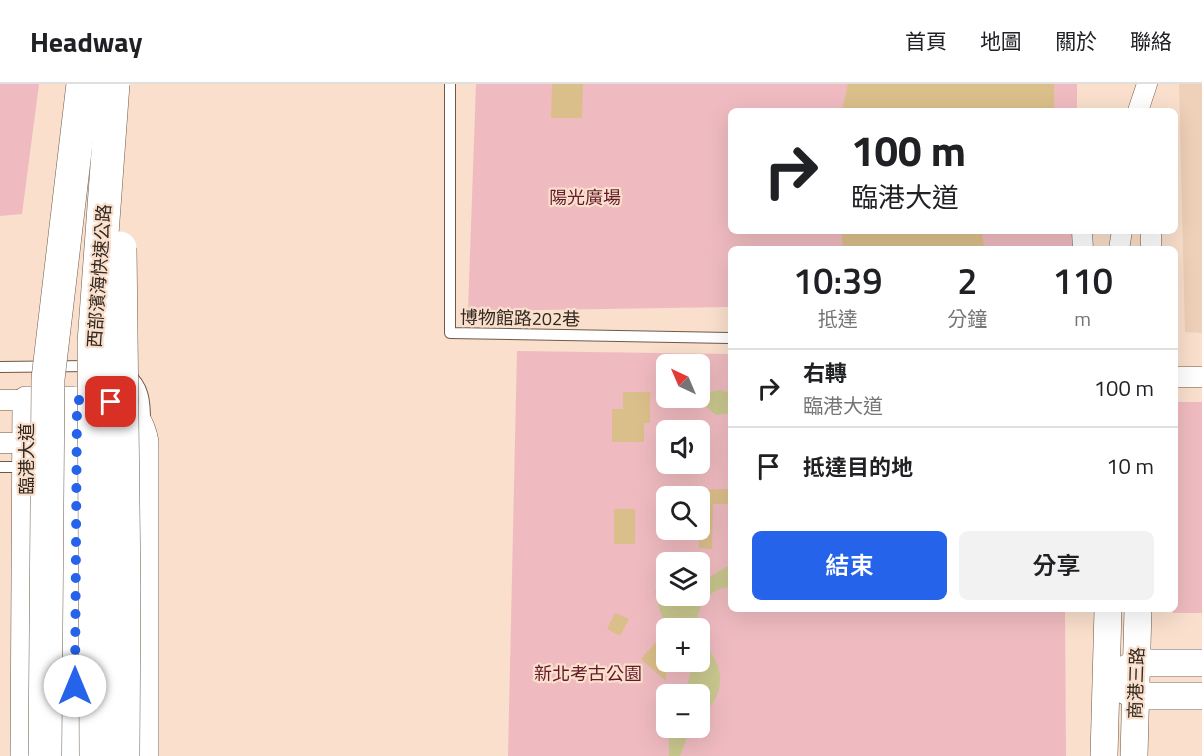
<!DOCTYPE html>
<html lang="zh-TW">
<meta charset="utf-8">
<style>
:root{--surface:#fff;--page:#f2f2f2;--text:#202124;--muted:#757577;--line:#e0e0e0;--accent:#2563eb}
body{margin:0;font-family:"Titillium Web","Noto Sans TC",sans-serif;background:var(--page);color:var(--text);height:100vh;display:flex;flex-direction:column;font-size:22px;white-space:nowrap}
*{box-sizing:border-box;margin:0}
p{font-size:20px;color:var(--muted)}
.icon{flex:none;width:33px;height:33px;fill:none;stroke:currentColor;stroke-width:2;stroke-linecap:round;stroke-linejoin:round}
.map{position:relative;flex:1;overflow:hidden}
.side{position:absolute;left:728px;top:162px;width:450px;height:366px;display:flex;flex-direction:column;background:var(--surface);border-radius:9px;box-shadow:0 6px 24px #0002}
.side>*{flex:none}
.banner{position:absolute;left:728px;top:24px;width:450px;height:126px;border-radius:9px;box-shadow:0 6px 24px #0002;background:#fff;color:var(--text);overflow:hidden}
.needle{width:39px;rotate:316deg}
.buttons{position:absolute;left:656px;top:270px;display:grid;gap:12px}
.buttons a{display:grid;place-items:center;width:54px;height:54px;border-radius:9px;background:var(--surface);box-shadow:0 6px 24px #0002;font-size:30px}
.pin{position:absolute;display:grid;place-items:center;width:51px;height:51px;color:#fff;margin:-26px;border-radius:12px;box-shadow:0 3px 9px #0006}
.me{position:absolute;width:66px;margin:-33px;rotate:0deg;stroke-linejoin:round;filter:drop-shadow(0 0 4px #0008)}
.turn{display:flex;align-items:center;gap:21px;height:126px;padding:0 24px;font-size:27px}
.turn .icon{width:78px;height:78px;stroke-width:2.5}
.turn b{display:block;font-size:42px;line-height:51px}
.eta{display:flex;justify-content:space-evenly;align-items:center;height:102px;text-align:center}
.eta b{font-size:36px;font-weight:600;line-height:42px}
.action{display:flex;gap:12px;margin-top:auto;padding:12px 24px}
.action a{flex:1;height:69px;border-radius:9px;background:var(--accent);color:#fff;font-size:24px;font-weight:600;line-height:69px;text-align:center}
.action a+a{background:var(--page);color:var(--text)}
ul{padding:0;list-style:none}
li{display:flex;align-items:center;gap:18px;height:78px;padding:0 24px;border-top:2px solid var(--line)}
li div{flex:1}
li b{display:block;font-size:22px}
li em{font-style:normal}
header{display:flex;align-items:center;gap:36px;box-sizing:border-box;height:84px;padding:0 30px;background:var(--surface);border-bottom:2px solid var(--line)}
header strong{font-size:28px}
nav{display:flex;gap:33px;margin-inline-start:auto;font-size:21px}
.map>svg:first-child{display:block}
.built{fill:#efd0b9}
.green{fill:#efbbc0;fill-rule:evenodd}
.water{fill:#c9c88e}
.building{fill:#dbbf8a}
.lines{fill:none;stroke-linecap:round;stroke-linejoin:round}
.lane-casing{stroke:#6e5948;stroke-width:12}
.street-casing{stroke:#6e5948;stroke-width:21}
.secondary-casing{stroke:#6e5948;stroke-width:28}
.lane{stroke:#fff;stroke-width:10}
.street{stroke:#fff;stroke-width:20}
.secondary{stroke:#fff;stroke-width:27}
.highway-bridge-casing{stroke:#6e5948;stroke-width:34;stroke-linecap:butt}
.highway-bridge{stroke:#fff;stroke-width:33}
.route{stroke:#2563eb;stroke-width:10;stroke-dasharray:0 18}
.labels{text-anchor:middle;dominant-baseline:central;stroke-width:4.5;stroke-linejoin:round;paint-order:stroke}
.park-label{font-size:18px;fill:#641929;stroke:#f9dfcc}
.street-label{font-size:18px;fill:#312820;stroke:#f9dfcc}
</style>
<header>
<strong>Headway</strong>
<nav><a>首頁</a><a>地圖</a><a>關於</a><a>聯絡</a></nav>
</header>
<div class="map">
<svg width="1202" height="672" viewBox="0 0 1202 672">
<rect width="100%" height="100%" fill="#f9dfcc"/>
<path class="built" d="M 1179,0 L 1202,0 L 1202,249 L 1185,248 Z"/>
<g class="green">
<path d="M 0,0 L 39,0 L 22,130 L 0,132 Z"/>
<path d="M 476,0 L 1077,0 L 1077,27 L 730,27 L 730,147 L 1076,147 L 1076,165 L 730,165 L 730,223 L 468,227 Z"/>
<path d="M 517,267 L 730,270 L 730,525 L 1065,525 L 1066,672 L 508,672 ZM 666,280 L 699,280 L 699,314 L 666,314 ZM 666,346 L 699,346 L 699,380 L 666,380 ZM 666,412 L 699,412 L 699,446 L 666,446 ZM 666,478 L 699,478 L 699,512 L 666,512 ZM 666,544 L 699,544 L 699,578 L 666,578 ZM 666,610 L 699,610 L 699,644 L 666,644 Z"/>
<path d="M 1175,318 L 1202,318 L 1202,529 L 1173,529 L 1173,525 L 1174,525 Z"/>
</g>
<g class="water">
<path d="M 720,306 L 730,309 L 730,329 L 716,331 L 706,323 L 704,315 L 710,308 Z"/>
<path d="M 730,481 L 730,503 C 709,503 696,525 696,544 C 690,545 682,546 676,544 C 661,541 658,520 655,507 L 661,497 L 666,496 L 666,512 L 699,512 L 699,499 Z"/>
<path d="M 699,552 C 727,587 728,603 699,638 L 699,610 L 680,610 L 687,601 L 694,578 L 699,578 Z"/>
<path d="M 669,644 L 695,644 L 688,651 L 680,672 L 669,672 Z"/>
</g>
<g class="building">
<path d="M 552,0 L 583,0 L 582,34 L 551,34 Z"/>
<path d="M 848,0 L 1054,0 L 1054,24 L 1041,27 L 842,27 Z"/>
<path d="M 841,147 L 982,147 L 984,165 L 843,165 Z"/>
<path d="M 623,308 L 650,308 L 650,339 L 644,339 L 644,358 L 612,358 L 612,325 L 623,325 Z"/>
<path d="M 730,405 L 730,420 L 713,420 L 712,465 L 699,464 L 699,406 Z"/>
<rect x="614" y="425" width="21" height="35"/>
<path d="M 615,529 L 629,535 L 620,552 L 607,545 Z"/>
<path d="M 666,547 L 666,597 L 641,575 Z"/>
</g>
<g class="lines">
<g class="lane-casing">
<g id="lane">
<path d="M 450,0 L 450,249 L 730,254"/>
<path d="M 0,283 L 90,282"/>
<path d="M 128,289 C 144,302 145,317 145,337"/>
<path d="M 0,383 L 24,383"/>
</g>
</g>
<g class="street-casing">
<g id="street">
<path d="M 1138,27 L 1147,0"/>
<path d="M 1082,147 L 1083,165"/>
<path d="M 1151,147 L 1151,165"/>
<path d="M 1119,165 L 1122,147"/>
<path d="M 1174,293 L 1202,293"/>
<path d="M 0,316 L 26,316"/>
<path d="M 0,359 L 39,359"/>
</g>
</g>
<g class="secondary-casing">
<g id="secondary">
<path d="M 1120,588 L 1137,579 L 1202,579"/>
<path d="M 1120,604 L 1136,612 L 1202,612"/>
<path d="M 24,672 L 26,316 C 44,316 61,316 78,316 C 112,316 138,319 145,358 L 145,672"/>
<path d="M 75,672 L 77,316"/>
<path d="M 1104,672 L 1108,525"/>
<path d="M 1134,672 L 1138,525"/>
</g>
</g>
<use href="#lane" class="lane"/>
<use href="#street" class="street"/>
<use href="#secondary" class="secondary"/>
<g class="highway-bridge-casing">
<g id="highway-bridge">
<path d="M 120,164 L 124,503 L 123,672"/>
<path d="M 45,672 L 48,295 L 83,0"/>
<path d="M 96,672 L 94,259 L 113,0"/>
</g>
</g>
<use href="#highway-bridge" class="highway-bridge"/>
</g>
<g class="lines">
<path class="route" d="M 75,602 L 77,316 L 111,318"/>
</g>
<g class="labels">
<g class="park-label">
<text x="585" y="113">陽光廣場</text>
<text x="588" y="589">新北考古公園</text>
</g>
<g class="street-label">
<text transform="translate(99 192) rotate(-86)">西部濱海快速公路</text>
<text transform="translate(520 234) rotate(1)">博物館路202巷</text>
<text transform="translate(26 375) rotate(-90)">臨港大道</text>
<text transform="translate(1136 599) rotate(-88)">商港三路</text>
</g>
</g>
</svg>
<div class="buttons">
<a><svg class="needle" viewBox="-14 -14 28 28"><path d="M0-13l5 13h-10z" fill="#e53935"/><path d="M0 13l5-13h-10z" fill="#757577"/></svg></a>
<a><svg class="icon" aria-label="sound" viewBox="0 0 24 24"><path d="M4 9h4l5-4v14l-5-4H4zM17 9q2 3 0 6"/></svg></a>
<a><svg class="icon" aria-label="search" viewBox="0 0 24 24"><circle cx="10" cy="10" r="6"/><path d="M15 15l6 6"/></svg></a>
<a><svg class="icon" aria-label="layers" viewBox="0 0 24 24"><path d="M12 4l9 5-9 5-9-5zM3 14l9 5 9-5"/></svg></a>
<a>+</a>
<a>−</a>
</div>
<div class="pin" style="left:111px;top:318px;background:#d93025"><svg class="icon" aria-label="arrive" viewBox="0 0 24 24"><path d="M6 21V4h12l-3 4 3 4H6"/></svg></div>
<svg class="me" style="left:75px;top:602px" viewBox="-20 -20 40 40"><circle r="19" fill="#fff"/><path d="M0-13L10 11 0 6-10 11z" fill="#2563eb"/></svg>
<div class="banner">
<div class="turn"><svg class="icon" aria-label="right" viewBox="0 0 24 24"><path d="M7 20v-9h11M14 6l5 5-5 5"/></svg><div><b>100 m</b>臨港大道</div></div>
</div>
<section class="side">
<div class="eta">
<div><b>10:39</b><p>抵達</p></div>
<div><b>2</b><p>分鐘</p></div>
<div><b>110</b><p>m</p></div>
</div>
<ul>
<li><svg class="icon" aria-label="right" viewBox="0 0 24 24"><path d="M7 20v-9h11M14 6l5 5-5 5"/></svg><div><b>右轉</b><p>臨港大道</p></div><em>100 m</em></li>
<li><svg class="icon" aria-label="arrive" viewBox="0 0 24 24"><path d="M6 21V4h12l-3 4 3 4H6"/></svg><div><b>抵達目的地</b></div><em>10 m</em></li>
</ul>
<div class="action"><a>結束</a><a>分享</a></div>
</section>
</div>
